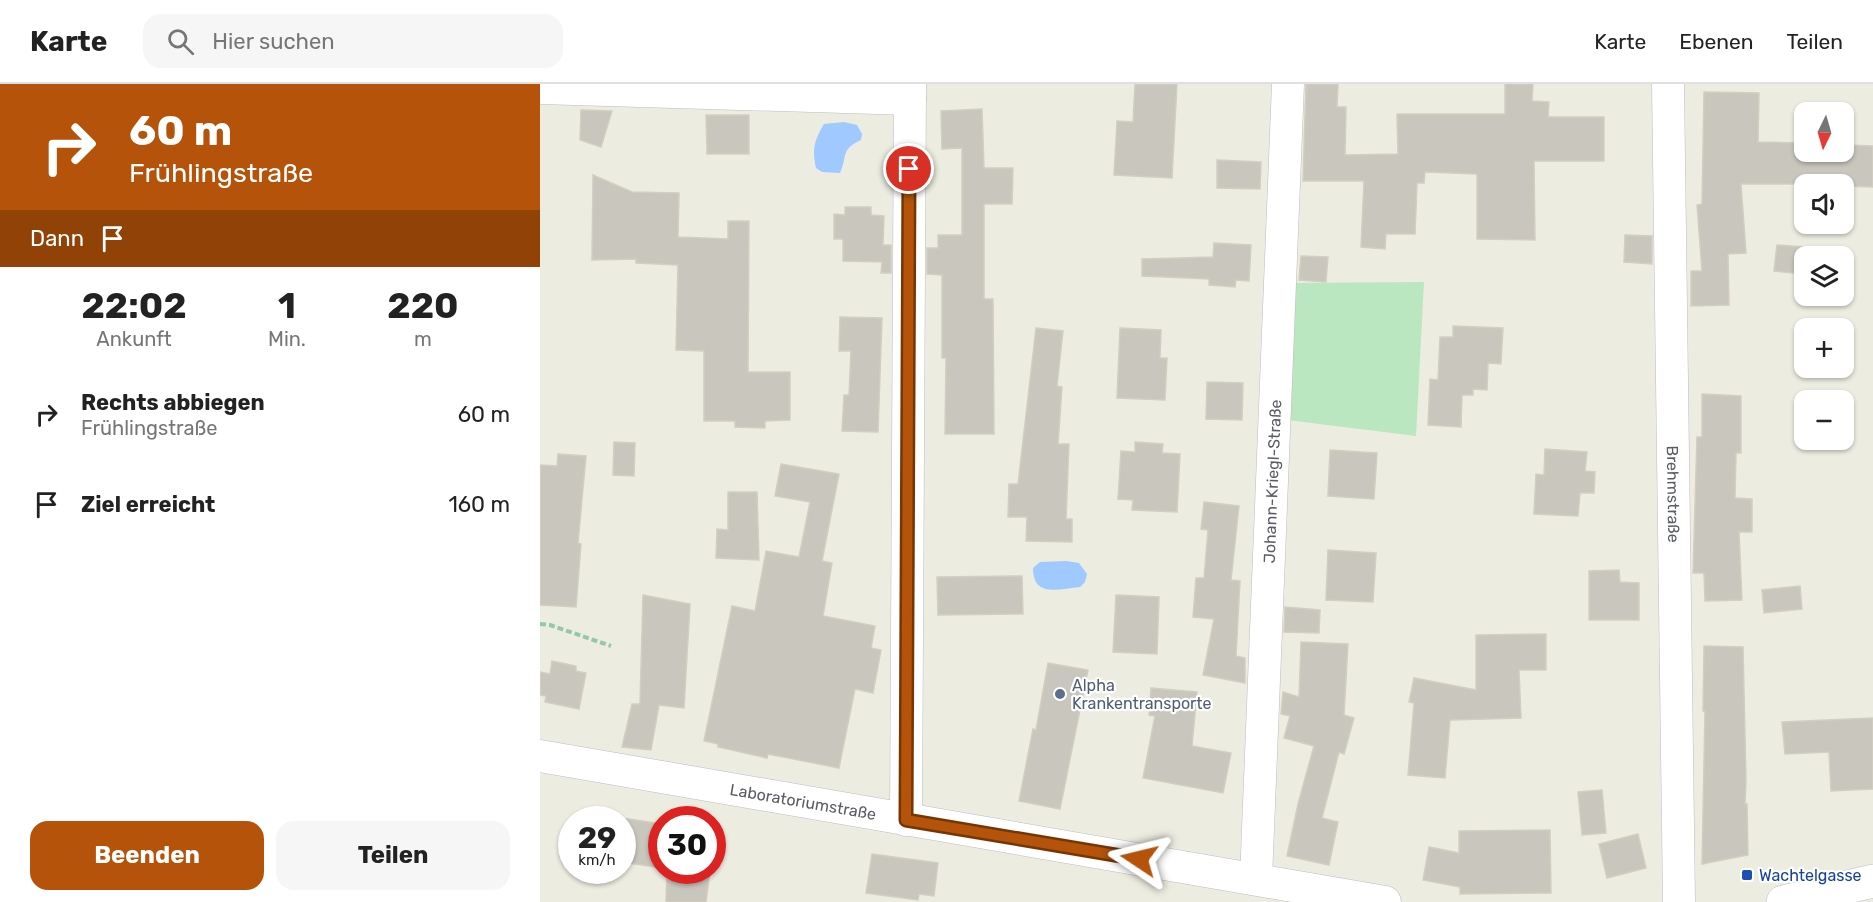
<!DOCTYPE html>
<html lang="de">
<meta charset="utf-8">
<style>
:root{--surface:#fff;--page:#f6f6f6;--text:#222;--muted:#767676;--line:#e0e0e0;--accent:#b45309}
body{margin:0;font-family:Rubik,sans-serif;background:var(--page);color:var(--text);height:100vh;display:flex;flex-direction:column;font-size:22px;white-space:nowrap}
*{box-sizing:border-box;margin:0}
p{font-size:20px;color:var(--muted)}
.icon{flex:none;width:33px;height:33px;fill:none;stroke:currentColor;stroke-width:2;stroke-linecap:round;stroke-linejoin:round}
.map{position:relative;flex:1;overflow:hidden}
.details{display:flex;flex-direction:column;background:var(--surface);width:540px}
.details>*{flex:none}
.guide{background:#b45309;color:#fff;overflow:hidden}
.needle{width:39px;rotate:185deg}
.tools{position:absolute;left:1254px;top:18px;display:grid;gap:12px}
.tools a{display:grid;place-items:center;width:60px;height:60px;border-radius:12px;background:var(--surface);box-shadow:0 2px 4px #0004;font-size:30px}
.speed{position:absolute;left:18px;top:722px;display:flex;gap:12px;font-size:30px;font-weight:700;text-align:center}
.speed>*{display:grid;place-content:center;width:78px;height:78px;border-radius:50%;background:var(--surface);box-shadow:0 2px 4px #0004;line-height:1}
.speed small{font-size:15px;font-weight:400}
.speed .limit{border:9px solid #d22;background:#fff;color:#111}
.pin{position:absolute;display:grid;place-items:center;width:51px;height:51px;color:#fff;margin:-26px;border:3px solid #fff;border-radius:50%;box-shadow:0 2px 6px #0007}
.me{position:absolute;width:66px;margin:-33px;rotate:280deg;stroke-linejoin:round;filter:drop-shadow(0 0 4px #0008)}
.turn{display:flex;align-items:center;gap:21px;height:126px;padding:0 30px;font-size:27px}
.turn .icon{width:78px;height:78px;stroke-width:2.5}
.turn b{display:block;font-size:42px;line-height:51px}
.then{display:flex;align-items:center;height:57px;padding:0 30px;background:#0003;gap:12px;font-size:22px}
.eta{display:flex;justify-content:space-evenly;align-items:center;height:102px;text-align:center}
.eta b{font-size:36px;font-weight:700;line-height:42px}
.primary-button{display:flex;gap:12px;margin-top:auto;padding:12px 30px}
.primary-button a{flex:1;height:69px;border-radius:18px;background:var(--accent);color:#fff;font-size:24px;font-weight:700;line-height:69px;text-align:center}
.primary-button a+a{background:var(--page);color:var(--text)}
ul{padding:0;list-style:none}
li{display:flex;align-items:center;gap:18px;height:90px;padding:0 30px}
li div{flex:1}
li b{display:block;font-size:22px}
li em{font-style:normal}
header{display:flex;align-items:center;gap:36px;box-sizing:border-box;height:84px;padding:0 30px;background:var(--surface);border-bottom:2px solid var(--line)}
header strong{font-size:28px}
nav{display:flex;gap:33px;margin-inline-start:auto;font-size:21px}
.search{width:420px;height:54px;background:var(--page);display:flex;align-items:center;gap:15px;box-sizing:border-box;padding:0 21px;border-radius:18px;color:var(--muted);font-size:22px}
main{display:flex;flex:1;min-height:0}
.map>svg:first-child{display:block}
.green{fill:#bae7c0}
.water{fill:#9fc9ff}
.building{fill:#c8c6bd;stroke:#d2cfbe;stroke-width:1.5}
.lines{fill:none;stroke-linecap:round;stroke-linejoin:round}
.minor-casing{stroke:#bbbdc3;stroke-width:33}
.secondary-casing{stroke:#bbbec5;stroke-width:34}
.path{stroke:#93c8a9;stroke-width:4;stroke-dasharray:6 3;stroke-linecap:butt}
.minor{stroke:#fff;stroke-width:32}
.secondary{stroke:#fff;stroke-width:33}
.route-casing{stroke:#753606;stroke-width:15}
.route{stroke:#b45309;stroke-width:10}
.service-dot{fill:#5c6f8a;stroke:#fff;stroke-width:2}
.transit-dot{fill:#1a4fb4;stroke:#fff;stroke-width:2}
.labels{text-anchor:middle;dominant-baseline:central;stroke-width:4.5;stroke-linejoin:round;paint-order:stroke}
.street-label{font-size:16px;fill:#595c63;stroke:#fff}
.service-label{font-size:16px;fill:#4e5e75;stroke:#fff;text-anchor:start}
.transit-label{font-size:16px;fill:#164399;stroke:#fff;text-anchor:start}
</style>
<header>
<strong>Karte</strong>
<div class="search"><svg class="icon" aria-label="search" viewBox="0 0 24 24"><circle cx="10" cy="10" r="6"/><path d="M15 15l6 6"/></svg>Hier suchen</div>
<nav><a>Karte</a><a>Ebenen</a><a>Teilen</a></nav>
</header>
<main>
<section class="details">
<div class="guide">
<div class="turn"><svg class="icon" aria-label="right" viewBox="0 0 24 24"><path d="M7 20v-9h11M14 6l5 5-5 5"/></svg><div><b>60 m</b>Frühlingstraße</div></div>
<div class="then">Dann<svg class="icon" aria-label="arrive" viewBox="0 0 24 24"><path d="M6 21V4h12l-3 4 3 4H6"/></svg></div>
</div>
<div class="eta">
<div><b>22:02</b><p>Ankunft</p></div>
<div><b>1</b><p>Min.</p></div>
<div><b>220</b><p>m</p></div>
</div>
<ul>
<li><svg class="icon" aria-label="right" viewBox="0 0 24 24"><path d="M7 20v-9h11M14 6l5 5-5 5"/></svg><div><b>Rechts abbiegen</b><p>Frühlingstraße</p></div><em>60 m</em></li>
<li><svg class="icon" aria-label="arrive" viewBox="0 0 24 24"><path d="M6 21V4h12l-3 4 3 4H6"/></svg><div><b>Ziel erreicht</b></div><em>160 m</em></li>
</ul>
<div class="primary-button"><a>Beenden</a><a>Teilen</a></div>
</section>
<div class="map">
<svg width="1333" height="818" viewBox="0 0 1333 818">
<rect width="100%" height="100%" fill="#edece0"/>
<path class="green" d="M 884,198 L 876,352 L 747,336 L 754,199 Z"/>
<g class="water">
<path d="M 304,38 L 317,41 L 322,50 L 321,56 C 300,66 308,71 300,89 L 282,88 L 276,84 C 272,65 274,57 284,40 Z"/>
<path d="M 526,477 L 539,479 L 547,490 L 545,498 L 540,503 C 519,505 493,514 493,484 L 500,478 Z"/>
</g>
<g class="building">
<path d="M 595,0 L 637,0 L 632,94 L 574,91 L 577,37 L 593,38 Z"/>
<path d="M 766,0 L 798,0 L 797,23 L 806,23 L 805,71 L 858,70 L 857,30 L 965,30 L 965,0 L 993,0 L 992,17 L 1009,18 L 1008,33 L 1064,33 L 1064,77 L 994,77 L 995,156 L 937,155 L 937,90 L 885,88 L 884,99 L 877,99 L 875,150 L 846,150 L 845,165 L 821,163 L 824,97 L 763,97 Z"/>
<path d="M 1164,8 L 1219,9 L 1218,58 L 1264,59 L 1264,68 L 1304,68 L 1304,61 L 1333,62 L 1333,103 L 1304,102 L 1304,100 L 1201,100 L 1206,169 L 1188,170 L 1189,221 L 1151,222 L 1151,187 L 1162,187 L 1157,121 L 1162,120 Z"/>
<path d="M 442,25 L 444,84 L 473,84 L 472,120 L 444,120 L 444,215 L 453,215 L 454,350 L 405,350 L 406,274 L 402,274 L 402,191 L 387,190 L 387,164 L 398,164 L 398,151 L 422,151 L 422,64 L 402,65 L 401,27 Z"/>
<path d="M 41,26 L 72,27 L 61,63 L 40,56 Z"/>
<path d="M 166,31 L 209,31 L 209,70 L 167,70 Z"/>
<path d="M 677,76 L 721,78 L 720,105 L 677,104 Z"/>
<path d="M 53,91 L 92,108 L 139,109 L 138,153 L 188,155 L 188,137 L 209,137 L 208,288 L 250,288 L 250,336 L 225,337 L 225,344 L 195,343 L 195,337 L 164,337 L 164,267 L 136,266 L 138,181 L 96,179 L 96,175 L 52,176 Z"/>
<path d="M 305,123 L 331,123 L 331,131 L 344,132 L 343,161 L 351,161 L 351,189 L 341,189 L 342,178 L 303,177 L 303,155 L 294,155 L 294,130 L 305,131 Z"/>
<path d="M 1085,151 L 1112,152 L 1112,180 L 1084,178 Z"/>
<path d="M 674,159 L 711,161 L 709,197 L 696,196 L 695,203 L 669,201 L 669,195 L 602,192 L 602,175 L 673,173 Z"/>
<path d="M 1237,161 L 1264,163 L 1264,190 L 1234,187 Z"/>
<path d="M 761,172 L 788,173 L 786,198 L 759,196 Z"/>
<path d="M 300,233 L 342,234 L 338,348 L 302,347 L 304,311 L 309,311 L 311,267 L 299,267 Z"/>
<path d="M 913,242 L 963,244 L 961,280 L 948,279 L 947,306 L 933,305 L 933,311 L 922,311 L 921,343 L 888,341 L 890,295 L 898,296 L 900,253 L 913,253 Z"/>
<path d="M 496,244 L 523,247 L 517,302 L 522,303 L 518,360 L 529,360 L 526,435 L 532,435 L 532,458 L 486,457 L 487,433 L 468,433 L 469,400 L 478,400 Z"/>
<path d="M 580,244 L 621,246 L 620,274 L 627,274 L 625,316 L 577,314 Z"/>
<path d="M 667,298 L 703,299 L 702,336 L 666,335 Z"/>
<path d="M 1162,310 L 1201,312 L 1201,369 L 1196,369 L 1195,414 L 1212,415 L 1212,448 L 1199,448 L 1202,516 L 1165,517 L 1164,489 L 1153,489 L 1157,353 L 1162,353 Z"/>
<path d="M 74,358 L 95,359 L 94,392 L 73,391 Z"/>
<path d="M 595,358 L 623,360 L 622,369 L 640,370 L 637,428 L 592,426 L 593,416 L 578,415 L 581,367 L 595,368 Z"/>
<path d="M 1005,365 L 1047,368 L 1045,387 L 1055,388 L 1054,409 L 1040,409 L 1038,432 L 994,430 L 996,390 L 1004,391 Z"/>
<path d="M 790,366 L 837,369 L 834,415 L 788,412 Z"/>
<path d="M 18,370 L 46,372 L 38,459 L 41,460 L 36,523 L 0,521 L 0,381 L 17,382 Z"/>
<path d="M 241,380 L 299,390 L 282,477 L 292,479 L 283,532 L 335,542 L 331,564 L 341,566 L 333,609 L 315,605 L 299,684 L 228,670 L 227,674 L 178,663 L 178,660 L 164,657 L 192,522 L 215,527 L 226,467 L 259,473 L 270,418 L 235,412 Z"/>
<path d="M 188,408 L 217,408 L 219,476 L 176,474 L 177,445 L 188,446 Z"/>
<path d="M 664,418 L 699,422 L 691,496 L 700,497 L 696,572 L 705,574 L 705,599 L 663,591 L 674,535 L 653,533 L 656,494 L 664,494 L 668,446 L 661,445 Z"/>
<path d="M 788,466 L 836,469 L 833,518 L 786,516 Z"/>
<path d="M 1079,486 L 1080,498 L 1099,499 L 1099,536 L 1049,536 L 1049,487 Z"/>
<path d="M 482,492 L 483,530 L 398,531 L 397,493 Z"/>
<path d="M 1260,502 L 1262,525 L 1224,529 L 1222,506 Z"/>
<path d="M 103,511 L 150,520 L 144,624 L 119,621 L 111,666 L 82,663 L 92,620 L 100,620 Z"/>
<path d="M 576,511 L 619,513 L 617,570 L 573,568 Z"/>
<path d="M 745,523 L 780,526 L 779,549 L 744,548 Z"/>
<path d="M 1006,550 L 1006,586 L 979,586 L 981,634 L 910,636 L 905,694 L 868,691 L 874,619 L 869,618 L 874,594 L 936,606 L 936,551 Z"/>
<path d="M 761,558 L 808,560 L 804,631 L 814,634 L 804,670 L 799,668 L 782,734 L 798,738 L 789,781 L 747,772 L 758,720 L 774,662 L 744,654 L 750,632 L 741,630 L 743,608 L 759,613 Z"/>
<path d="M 1164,562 L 1203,563 L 1206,696 L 1205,720 L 1207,720 L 1208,771 L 1162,780 L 1165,627 L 1163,627 Z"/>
<path d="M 12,577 L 36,582 L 36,587 L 46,589 L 39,625 L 5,618 L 6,612 L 0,611 L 0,588 L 10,590 Z"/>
<path d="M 508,579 L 548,586 L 520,725 L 479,717 L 493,645 L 496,646 Z"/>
<path d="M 611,604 L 657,608 L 652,662 L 691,669 L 683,709 L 603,694 L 615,632 L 609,631 Z"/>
<path d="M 1333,634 L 1333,705 L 1291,707 L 1289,668 L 1245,670 L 1242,638 Z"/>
<path d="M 1062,706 L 1066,749 L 1042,751 L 1038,708 Z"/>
<path d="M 82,734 L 122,740 L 122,784 L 82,778 Z"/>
<path d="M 1010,746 L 1011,809 L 920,810 L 920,803 L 883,796 L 889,763 L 919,769 L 919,747 Z"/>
<path d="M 1098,750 L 1106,784 L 1067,794 L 1059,760 Z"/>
<path d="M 332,770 L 398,779 L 394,812 L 379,810 L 378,816 L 326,809 Z"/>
<path d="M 127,786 L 170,786 L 166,818 L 126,818 Z"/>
</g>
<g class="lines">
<g class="minor-casing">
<g id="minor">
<path id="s1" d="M 1128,0 L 1139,818"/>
<path d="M 0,4 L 370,15"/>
<path id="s2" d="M 0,672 L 845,818"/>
<path d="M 366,736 L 370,0"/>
<path id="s3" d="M 716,795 L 748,0"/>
</g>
</g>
<g class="secondary-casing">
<path id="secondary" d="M 1243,818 L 1333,797"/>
</g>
<path class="path" d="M 0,540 L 10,541 L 71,562"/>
<use href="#minor" class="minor"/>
<use href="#secondary" class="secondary"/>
</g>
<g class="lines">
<g class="route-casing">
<path id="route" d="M 369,85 L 366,736 L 599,775"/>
</g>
<use href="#route" class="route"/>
</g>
<circle class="service-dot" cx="520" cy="610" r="6"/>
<rect class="transit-dot" x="1201" y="785" width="12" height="12" rx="3"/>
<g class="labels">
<g class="street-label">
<text stroke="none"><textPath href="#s3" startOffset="398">Johann-Kriegl-Straße</textPath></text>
<text stroke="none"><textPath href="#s1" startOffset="410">Brehmstraße</textPath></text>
<text stroke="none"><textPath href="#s2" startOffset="267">Laboratoriumstraße</textPath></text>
</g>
<g class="service-label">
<text x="532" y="601">Alpha<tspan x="532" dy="18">Krankentransporte</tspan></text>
</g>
<g class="transit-label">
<text x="1219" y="791">Wachtelgasse</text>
</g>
</g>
</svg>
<div class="tools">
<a><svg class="needle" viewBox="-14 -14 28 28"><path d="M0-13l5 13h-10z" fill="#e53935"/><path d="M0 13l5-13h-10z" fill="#767676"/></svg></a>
<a><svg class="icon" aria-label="sound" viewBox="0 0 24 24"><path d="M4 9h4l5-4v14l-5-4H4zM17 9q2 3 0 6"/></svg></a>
<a><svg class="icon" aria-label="layers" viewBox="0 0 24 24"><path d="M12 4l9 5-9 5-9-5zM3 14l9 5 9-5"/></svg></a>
<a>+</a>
<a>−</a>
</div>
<div class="speed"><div>29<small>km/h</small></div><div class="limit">30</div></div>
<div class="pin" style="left:369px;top:85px;background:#d93025"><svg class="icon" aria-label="arrive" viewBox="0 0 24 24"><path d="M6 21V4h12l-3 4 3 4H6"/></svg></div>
<svg class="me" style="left:599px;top:775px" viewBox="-20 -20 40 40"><path d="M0-17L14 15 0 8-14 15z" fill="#b45309" stroke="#fff" stroke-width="4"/></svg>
</div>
</main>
